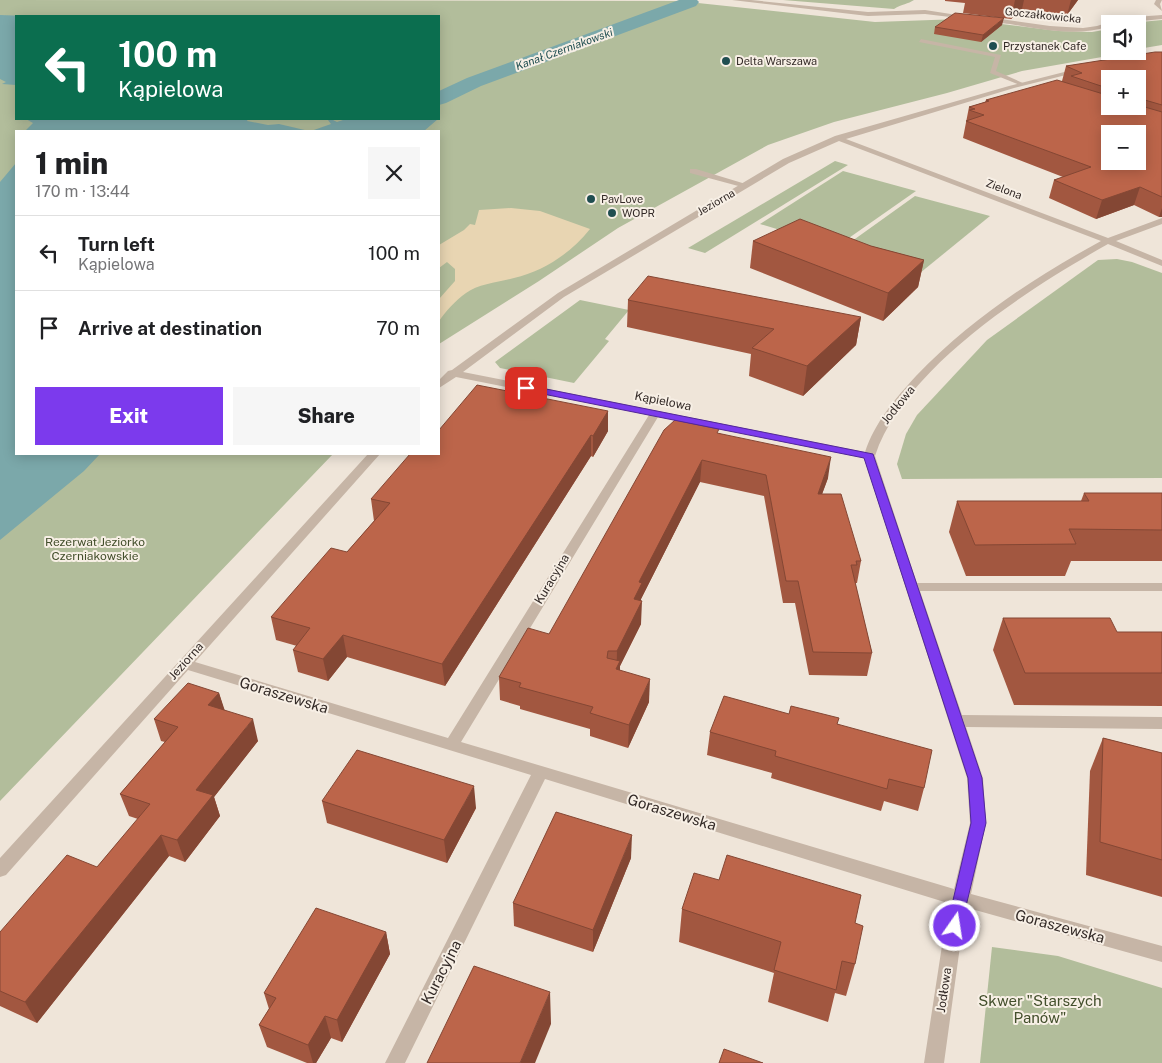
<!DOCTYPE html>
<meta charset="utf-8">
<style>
:root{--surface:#fff;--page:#f6f6f6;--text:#202124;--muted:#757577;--line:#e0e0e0;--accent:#7c3aed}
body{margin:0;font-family:"Public Sans",sans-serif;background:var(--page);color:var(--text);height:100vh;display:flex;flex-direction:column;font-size:19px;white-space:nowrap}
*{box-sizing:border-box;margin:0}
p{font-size:16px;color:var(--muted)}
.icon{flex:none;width:28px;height:28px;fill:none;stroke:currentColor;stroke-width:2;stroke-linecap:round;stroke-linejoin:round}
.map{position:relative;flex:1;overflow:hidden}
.details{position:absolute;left:15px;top:130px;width:425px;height:325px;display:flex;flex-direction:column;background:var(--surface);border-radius:0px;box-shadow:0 2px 12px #0003}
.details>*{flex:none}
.banner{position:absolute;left:15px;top:15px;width:425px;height:105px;border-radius:0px;box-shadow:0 2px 12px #0003;background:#0b6e4f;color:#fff;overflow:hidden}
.tools{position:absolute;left:1101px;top:15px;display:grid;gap:10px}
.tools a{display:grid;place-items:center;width:45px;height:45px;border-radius:0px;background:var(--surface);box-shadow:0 2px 12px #0003;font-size:25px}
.pin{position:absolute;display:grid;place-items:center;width:42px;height:42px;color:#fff;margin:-21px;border-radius:10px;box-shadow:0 2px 8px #0006}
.me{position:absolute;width:55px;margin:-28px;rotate:13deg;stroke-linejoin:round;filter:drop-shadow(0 0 4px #0008)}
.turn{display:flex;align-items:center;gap:18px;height:105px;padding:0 20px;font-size:22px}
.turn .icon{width:65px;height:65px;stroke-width:2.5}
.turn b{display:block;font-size:35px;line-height:42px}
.round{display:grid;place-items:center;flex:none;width:52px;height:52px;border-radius:0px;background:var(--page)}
.summary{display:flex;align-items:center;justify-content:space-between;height:85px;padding:0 20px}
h1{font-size:30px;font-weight:800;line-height:38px}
.action{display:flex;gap:10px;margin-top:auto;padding:10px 20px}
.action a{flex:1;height:58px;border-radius:0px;background:var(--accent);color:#fff;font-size:20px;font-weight:800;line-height:58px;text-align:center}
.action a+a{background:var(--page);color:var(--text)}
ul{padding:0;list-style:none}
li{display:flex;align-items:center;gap:15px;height:75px;padding:0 20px;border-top:1px solid var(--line)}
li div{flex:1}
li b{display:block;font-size:19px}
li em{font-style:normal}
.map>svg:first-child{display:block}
.green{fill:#b2bd9b;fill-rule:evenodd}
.sand{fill:#e8d5b2}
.water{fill:#7ba8aa}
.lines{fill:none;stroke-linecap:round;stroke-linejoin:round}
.canal{fill:#7ba8aa;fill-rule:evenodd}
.service{fill:#c6b5a6;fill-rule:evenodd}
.minor{fill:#c6b5a6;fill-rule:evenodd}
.wall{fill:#a25740;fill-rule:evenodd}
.shaded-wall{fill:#844734}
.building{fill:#bc654a;stroke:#844734;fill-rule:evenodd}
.route{fill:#7c3aed;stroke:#51269a}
.poi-dot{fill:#204e51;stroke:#f7efe5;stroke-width:2}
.labels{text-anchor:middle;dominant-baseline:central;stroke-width:4;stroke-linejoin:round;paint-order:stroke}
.far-street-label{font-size:11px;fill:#332a27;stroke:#f7efe5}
.far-poi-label{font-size:11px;fill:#332a27;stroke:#f7efe5;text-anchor:start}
.far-water-label{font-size:11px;font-style:italic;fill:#204e51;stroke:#f7efe5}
.street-label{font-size:12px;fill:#332a27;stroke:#f7efe5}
.park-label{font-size:12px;fill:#434f2c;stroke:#f7efe5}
.near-street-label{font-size:15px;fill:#332a27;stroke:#f7efe5}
.near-park-label{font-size:15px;fill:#434f2c;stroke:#f7efe5}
</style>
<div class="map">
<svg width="1162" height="1063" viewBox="0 0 1162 1063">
<rect width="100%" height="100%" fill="#efe5d9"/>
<g class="green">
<path d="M 0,0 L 683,1 L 467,81 L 481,84 L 698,3 L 875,22 L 960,19 L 1058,31 L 1092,32 L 1110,29 L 1110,51 L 1127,51 L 1121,53 L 1131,57 L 1111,61 L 1102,57 L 1022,71 L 947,93 L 834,122 L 768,145 L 618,228 L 539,281 L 439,344 L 439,131 L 16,131 L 16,454 L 333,454 L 0,801 ZM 16,16 L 439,16 L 439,119 L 16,119 Z"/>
<path d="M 783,0 L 914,0 C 908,4 902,4 894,9 Z"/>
<path d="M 1162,20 L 1162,45 L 1138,49 L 1138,24 L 1120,24 Z"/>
<path d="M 835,161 L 848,165 L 705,253 L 688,248 Z"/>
<path d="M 843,171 L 916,191 L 836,247 L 760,224 Z"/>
<path d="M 915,196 L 990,216 L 920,273 L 841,249 Z"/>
<path d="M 1117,259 L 1132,262 L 1162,273 L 1162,478 L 902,479 L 897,464 L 906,434 L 917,415 L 987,340 L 1098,260 Z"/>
<path d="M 580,300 L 629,310 L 605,339 L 609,341 L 574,383 L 500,368 L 495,362 Z"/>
<path d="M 992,947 L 1058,956 L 1162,988 L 1162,1063 L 980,1063 Z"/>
</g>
<path class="sand" d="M 511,208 L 540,211 L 590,229 C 571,253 544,271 514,278 C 499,282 478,284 466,293 C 455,301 446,311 439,321 L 439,299 L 455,281 L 455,269 L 447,262 L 439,268 L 439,245 L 464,230 L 470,224 L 475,225 L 479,210 Z"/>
<g class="water">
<path d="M 0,15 L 28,16 L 16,16 L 16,85 L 2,84 L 6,82 L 0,79 Z"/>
<path d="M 26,119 L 248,119 L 247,121 L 268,125 L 279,124 L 309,131 L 28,131 L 26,130 L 33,123 Z"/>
<path d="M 331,119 L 337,122 L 346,119 L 438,119 L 424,131 L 311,131 L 331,124 L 328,120 Z"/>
<path d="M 16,163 L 16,454 L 100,454 L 84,471 L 0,540 L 0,182 Z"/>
</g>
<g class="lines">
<path class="canal" d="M 679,0 L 697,0 L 699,2 L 696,6 L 481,86 L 446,103 L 439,105 L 439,91 L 467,78 Z"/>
<g class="service">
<path d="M 921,39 L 1001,55 L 996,71 L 1025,84 L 1020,85 L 990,73 L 995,57 L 919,42 Z"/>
<path d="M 690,169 L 696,169 L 749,185 L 742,187 L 690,173 Z"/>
</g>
<g class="minor">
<path d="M 732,0 L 751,0 L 868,12 L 925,10 L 970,17 L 967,19 L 925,14 L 868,16 Z"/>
<path d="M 1156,0 L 1162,0 L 1160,4 L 1162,11 L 1154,4 Z"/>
<path d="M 1162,15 L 1162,19 L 1110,24 L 1110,26 C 1078,37 1043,30 1010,24 C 1002,23 991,23 984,19 L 987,17 L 1050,26 L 1083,28 L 1097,26 L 1122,18 Z"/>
<path d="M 1080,68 L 1083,70 L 1082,71 L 1014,88 L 846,139 L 1108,238 L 1162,218 L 1162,224 L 1116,241 L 1162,260 L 1162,266 L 1108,244 C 1030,288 904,367 875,456 L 917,583 L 1162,583 L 1162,591 L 920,591 L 962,715 L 1162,717 L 1162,729 L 966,727 L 983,778 L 986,823 L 971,894 L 1162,946 L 1162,962 L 968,908 L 961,939 L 944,1063 L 924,1063 L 943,939 L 951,904 L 545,779 L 405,1063 L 385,1063 L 531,775 L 188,670 L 6,875 L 0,877 L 0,858 L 368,454 L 380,454 L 195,662 L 448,738 L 649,415 L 456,377 L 439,388 L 439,380 L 448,371 L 452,370 L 558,293 L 783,159 L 835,136 L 1009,86 ZM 839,141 L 1101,241 C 1033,278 970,320 916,376 C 895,399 875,422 865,452 L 463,372 L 564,297 L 789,163 ZM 658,417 L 864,458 L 967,778 L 970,823 L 954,889 L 461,742 Z"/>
</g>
</g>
<g class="wall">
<path d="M 945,0 L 1078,0 L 1067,15 L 1022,9 L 1011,19 L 963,13 L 965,3 L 945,1 Z"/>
<path d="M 1002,25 L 981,42 L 934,34 L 935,27 Z"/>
<path d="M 1162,52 L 1162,217 L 1159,217 L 1134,205 L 1096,219 L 1049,198 L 1054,180 L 1063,177 L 963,138 L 969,107 L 985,102 L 986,100 L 1062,81 L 1066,66 ZM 1110,79 L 1138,79 L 1138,106 L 1110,106 Z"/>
<path d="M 753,241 L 871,246 L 924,260 L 918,287 L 883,321 L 750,268 Z"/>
<path d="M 628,300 L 861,317 L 856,345 L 803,396 L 749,376 L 751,354 L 627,327 Z"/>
<path d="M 608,411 L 608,431 L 593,457 L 591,456 L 445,686 L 347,657 L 328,681 L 298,672 L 293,650 L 297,646 L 276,640 L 271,617 L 347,552 L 374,521 L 371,499 Z"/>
<path d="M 719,433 L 828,478 L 822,494 L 861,561 L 857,583 L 855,583 L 872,653 L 867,676 L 809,675 L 795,603 L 783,603 L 764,496 L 700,482 L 641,599 L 641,624 L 620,666 L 620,670 L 649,702 L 628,748 L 590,736 L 590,729 L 520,709 L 520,706 L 500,700 L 499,677 L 549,634 Z"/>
<path d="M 1084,493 L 1162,493 L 1162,561 L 1071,561 L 1065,576 L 966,576 L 949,532 L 957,501 L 1081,501 Z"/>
<path d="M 1003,618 L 1117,632 L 1162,632 L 1162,706 L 1014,705 L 993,650 Z"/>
<path d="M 219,693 L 224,710 L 258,741 L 214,797 L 220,816 L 185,862 L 169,856 L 37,1023 L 0,1006 L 0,932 L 97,867 L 138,819 L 129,816 L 120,794 L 165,742 L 161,741 L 154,719 Z"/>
<path d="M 789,714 L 838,724 L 924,788 L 918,811 L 884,801 L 881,811 L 771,778 L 772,773 L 707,755 L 710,732 Z"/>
<path d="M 1103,738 L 1162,753 L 1162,897 L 1086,875 L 1090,771 Z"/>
<path d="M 322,801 L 476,808 L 447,863 L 327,823 Z"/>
<path d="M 631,858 L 593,952 L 514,926 L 513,903 Z"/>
<path d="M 682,909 L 855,923 L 855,964 L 846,996 L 835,993 L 828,1022 L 768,1002 L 774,973 L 679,942 Z"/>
<path d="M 386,932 L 390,954 L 342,1042 L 331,1038 L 316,1063 L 307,1063 L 267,1047 L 259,1025 L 269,1009 L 264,993 Z"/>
</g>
<g class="shaded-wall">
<path d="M 1015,0 L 1024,0 L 1022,9 L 1011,19 Z"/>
<path d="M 1071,0 L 1078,0 L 1067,15 Z"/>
<path d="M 1004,18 L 1002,25 L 981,42 L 983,35 Z"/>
<path d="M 1140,187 L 1134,205 L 1096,219 L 1102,200 Z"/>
<path d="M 1162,208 L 1162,217 L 1159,217 Z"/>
<path d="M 924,260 L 918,287 L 883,321 L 888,293 Z"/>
<path d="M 861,317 L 856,345 L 803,396 L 807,366 Z"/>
<path d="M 608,411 L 608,431 L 593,457 L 593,436 Z"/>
<path d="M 591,435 L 591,456 L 445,686 L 442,664 Z"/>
<path d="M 831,457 L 828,478 L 814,516 L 818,494 Z"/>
<path d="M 702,460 L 700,482 L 641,599 L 641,603 L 642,601 L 641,624 L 620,666 L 620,684 L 616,692 L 617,651 L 639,582 Z"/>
<path d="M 343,635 L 347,657 L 328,681 L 323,659 Z"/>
<path d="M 650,679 L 649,702 L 628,748 L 629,725 Z"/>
<path d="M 219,693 L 226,714 L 208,705 Z"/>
<path d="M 253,719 L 258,741 L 214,797 L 220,816 L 185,862 L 177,840 L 196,790 Z"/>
<path d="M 474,786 L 476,808 L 447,863 L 444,840 Z"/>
<path d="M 161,835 L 169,856 L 37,1023 L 25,1002 Z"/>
<path d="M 632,835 L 631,858 L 593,952 L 593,930 Z"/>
<path d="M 386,932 L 390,954 L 342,1042 L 337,1020 Z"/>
<path d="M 550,992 L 551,1024 L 535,1063 L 520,1063 Z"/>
<path d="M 325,1016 L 331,1038 L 316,1063 L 313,1063 L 308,1045 Z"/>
</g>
<g class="building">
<path d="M 955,13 L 1004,18 L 983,35 L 935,27 Z"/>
<path d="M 1155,52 L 1162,52 L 1162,105 L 1138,98 L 1138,79 L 1110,79 L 1110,89 L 1071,76 L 1082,73 L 1066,66 Z"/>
<path d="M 1057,80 L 1110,96 L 1110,106 L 1138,106 L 1138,105 L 1162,112 L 1162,197 L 1140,187 L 1102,200 L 1054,180 L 1091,167 L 966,121 L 984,115 L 969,110 L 975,109 L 969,107 L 989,101 L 986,100 ZM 1110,134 L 1138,134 L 1138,161 L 1110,161 Z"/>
<path d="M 800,219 L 871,246 L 924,260 L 888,293 L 753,241 Z"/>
<path d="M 648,276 L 861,317 L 807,366 L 752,348 L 774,329 L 628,300 Z"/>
<path d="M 477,385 L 608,411 L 593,436 L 591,435 L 442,664 L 343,635 L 323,659 L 293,650 L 310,628 L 271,617 L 331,548 L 347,552 L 390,503 L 371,499 L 410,454 L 439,454 L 439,430 Z"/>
<path d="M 675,420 L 719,429 L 717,433 L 831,457 L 818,494 L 841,494 L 861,561 L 856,561 L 857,565 L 851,565 L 872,653 L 813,652 L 798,581 L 786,581 L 766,475 L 702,460 L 639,582 L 642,583 L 634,599 L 642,601 L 617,651 L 608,651 L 607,658 L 620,661 L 616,669 L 650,679 L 629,725 L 590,713 L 593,707 L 519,687 L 521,683 L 499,677 L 528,628 L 549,634 L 664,430 Z"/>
<path d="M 1084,493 L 1162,493 L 1162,530 L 1069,529 L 1076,544 L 975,545 L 957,501 L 1089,501 Z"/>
<path d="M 1003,618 L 1110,618 L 1117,632 L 1162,632 L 1162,673 L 1025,673 Z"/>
<path d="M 188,683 L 219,693 L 208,705 L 253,719 L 196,790 L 213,795 L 177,840 L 161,835 L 25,1002 L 0,991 L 0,932 L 67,855 L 97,867 L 150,804 L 120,794 L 178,727 L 154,719 Z"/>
<path d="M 724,696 L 789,714 L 791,706 L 839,718 L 837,724 L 932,750 L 924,788 L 889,779 L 887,789 L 775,756 L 776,751 L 710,732 Z"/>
<path d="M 1103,738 L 1162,753 L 1162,860 L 1100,842 Z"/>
<path d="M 357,750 L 474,786 L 444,840 L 322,801 Z"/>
<path d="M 556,812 L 632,835 L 593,930 L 513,903 Z"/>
<path d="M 727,855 L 861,895 L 855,923 L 863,926 L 855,964 L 842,961 L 836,990 L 774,970 L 781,942 L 682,909 L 694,873 L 719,880 Z"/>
<path d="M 316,908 L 386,932 L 337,1020 L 325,1016 L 308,1045 L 259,1025 L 276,998 L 264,993 Z"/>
<path d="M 474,966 L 550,992 L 520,1063 L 427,1063 Z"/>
<path d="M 724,1049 L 763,1063 L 719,1063 Z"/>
</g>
<path class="route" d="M 526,385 L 873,454 L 982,778 L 986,823 L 960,931 L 955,933 L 949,931 L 947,926 L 971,823 L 968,778 L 864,458 L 523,390 L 523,386 Z"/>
<g class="poi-dot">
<circle cx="993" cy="46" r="5"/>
<circle cx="726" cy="61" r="5"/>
<circle cx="591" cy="199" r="5"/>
<circle cx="612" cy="213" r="5"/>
</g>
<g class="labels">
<g class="far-street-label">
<text transform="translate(1043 15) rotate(6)">Goczałkowicka</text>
<text transform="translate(1004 189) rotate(21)">Zielona</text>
<text transform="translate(716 202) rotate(-30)">Jeziorna</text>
</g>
<g class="far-poi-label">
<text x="1003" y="46">Przystanek Cafe</text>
<text x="736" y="61">Delta Warszawa</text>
<text x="601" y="199">PavLove</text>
<text x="622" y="213">WOPR</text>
</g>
<g class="far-water-label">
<text transform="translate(564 49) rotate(-20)">Kanał Czerniakowski</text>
</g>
<g class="street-label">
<text transform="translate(663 401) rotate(11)">Kąpielowa</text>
<text transform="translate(898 405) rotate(-51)">Jodłowa</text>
<text transform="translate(552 579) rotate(-59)">Kuracyjna</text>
<text transform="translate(186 661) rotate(-48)">Jeziorna</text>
<text transform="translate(944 990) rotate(-82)">Jodłowa</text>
</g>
<g class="park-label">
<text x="95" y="542">Rezerwat Jeziorko<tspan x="95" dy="14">Czerniakowskie</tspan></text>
</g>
<g class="near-street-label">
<text transform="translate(284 695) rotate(17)">Goraszewska</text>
<text transform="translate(672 812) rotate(17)">Goraszewska</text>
<text transform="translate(1060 926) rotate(15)">Goraszewska</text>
<text transform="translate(441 972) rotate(-63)">Kuracyjna</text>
</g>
<g class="near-park-label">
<text x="1040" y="1000">Skwer "Starszych<tspan x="1040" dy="17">Panów"</tspan></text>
</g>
</g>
</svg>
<div class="tools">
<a><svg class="icon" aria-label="sound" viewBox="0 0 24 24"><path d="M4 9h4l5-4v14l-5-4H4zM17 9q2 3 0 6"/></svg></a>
<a>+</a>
<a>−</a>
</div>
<div class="pin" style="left:526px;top:388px;background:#d93025"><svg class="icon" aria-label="arrive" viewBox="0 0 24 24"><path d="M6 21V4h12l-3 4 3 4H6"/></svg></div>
<svg class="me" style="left:955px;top:926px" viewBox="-20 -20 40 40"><circle r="17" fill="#7c3aed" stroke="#fff" stroke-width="3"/><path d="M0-11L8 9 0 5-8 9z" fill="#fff"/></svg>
<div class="banner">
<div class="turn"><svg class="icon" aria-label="left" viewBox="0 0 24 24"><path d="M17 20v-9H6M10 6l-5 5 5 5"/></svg><div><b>100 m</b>Kąpielowa</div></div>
</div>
<section class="details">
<div class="summary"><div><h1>1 min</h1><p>170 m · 13:44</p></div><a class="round"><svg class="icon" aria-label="close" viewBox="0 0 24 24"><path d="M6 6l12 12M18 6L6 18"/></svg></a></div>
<ul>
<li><svg class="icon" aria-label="left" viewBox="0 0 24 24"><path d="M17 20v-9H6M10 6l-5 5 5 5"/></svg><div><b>Turn left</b><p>Kąpielowa</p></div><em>100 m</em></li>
<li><svg class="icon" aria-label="arrive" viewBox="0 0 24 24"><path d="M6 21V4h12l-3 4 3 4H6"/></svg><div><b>Arrive at destination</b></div><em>70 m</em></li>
</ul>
<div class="action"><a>Exit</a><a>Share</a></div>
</section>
</div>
